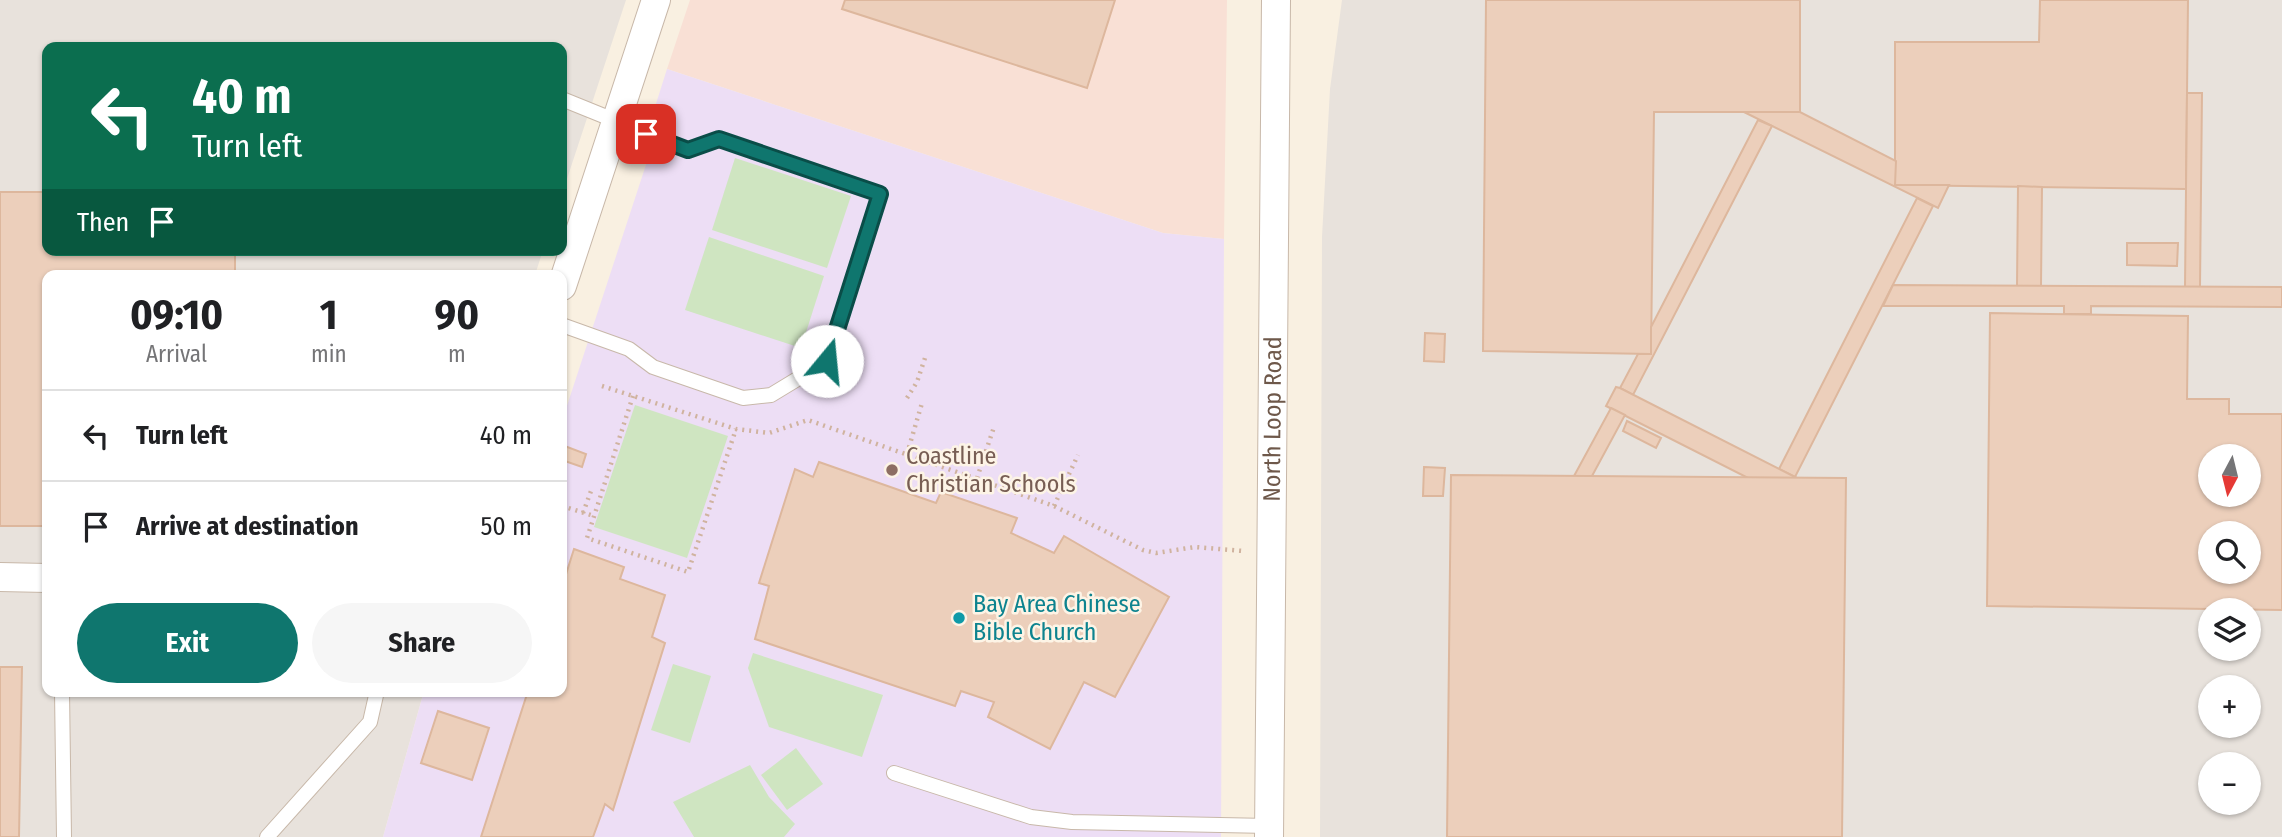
<!DOCTYPE html>
<meta charset="utf-8">
<style>
:root{--surface:#fff;--page:#f6f6f6;--text:#202124;--muted:#757577;--line:#e0e0e0;--accent:#0f766e}
body{margin:0;font-family:"Fira Sans Condensed",sans-serif;background:var(--page);color:var(--text);height:100vh;display:flex;flex-direction:column;font-size:26px;white-space:nowrap}
*{box-sizing:border-box;margin:0}
p{font-size:23px;color:var(--muted)}
.icon{flex:none;width:38px;height:38px;fill:none;stroke:currentColor;stroke-width:2;stroke-linecap:round;stroke-linejoin:round}
.map{position:relative;flex:1;overflow:hidden}
.side{position:absolute;left:42px;top:270px;width:525px;height:427px;display:flex;flex-direction:column;background:var(--surface);border-radius:14px;box-shadow:0 2px 5px #0004}
.side>*{flex:none}
.top-card{position:absolute;left:42px;top:42px;width:525px;height:214px;border-radius:14px;box-shadow:0 2px 5px #0004;background:#0b6e4f;color:#fff;overflow:hidden}
.needle{width:46px;rotate:187deg}
.fabs{position:absolute;left:2198px;top:444px;display:grid;gap:14px}
.fabs a{display:grid;place-items:center;width:63px;height:63px;border-radius:50%;background:var(--surface);box-shadow:0 2px 5px #0004;font-size:35px}
.pin{position:absolute;display:grid;place-items:center;width:60px;height:60px;color:#fff;margin:-30px;border-radius:14px;box-shadow:0 4px 10px #0006}
.me{position:absolute;width:77px;margin:-38px;rotate:17deg;stroke-linejoin:round;filter:drop-shadow(0 0 5px #0008)}
.turn{display:flex;align-items:center;gap:24px;height:147px;padding:0 35px;font-size:32px}
.turn .icon{width:91px;height:91px;stroke-width:2.5}
.turn b{display:block;font-size:49px;line-height:60px}
.then{display:flex;align-items:center;height:66px;padding:0 35px;background:#0003;gap:14px;font-size:26px}
.eta{display:flex;justify-content:space-evenly;align-items:center;height:119px;text-align:center}
.eta b{font-size:42px;font-weight:700;line-height:49px}
.primary-button{display:flex;gap:14px;margin-top:auto;padding:14px 35px}
.primary-button a{flex:1;height:80px;border-radius:42px;background:var(--accent);color:#fff;font-size:28px;font-weight:700;line-height:80px;text-align:center}
.primary-button a+a{background:var(--page);color:var(--text)}
ul{padding:0;list-style:none}
li{display:flex;align-items:center;gap:21px;height:91px;padding:0 35px;border-top:2px solid var(--line)}
li div{flex:1}
li b{display:block;font-size:26px}
li em{font-style:normal}
.map>svg:first-child{display:block}
.commercial{fill:#f9e0d5}
.industrial{fill:#e8e2dc;fill-rule:evenodd}
.education{fill:#eddef5}
.green{fill:#cfe5c1}
.building{fill:#eccfbb;stroke:#ddb79d;stroke-width:2;fill-rule:evenodd}
.lines{fill:none;stroke-linecap:round;stroke-linejoin:round}
.service-casing{stroke:#c8b8a9;stroke-width:16}
.minor-casing{stroke:#c8b8a9;stroke-width:30}
.path{stroke:#d0b39f;stroke-width:4.5;stroke-dasharray:2 5;stroke-linecap:butt}
.service{stroke:#fff;stroke-width:14}
.minor{stroke:#fff;stroke-width:28}
.route-casing{stroke:#0a4d48;stroke-width:18}
.route{stroke:#0f766e;stroke-width:12}
.education-dot{fill:#8d6e63;stroke:#fdf4e6;stroke-width:2.5}
.culture-dot{fill:#0f9aa8;stroke:#fdf4e6;stroke-width:2.5}
.labels{text-anchor:middle;dominant-baseline:central;stroke-width:5;stroke-linejoin:round;paint-order:stroke}
.street-label{font-size:24px;fill:#6e584a;stroke:#fdf4e6}
.education-label{font-size:24px;fill:#785e54;stroke:#fdf4e6;text-anchor:start}
.culture-label{font-size:24px;fill:#0d838f;stroke:#fdf4e6;text-anchor:start}
</style>
<div class="map">
<svg width="2282" height="837" viewBox="0 0 2282 837">
<rect width="100%" height="100%" fill="#f9f0e1"/>
<path class="commercial" d="M 690,0 L 1227,0 L 1224,239 L 1163,233 L 667,69 Z"/>
<g class="industrial">
<path d="M 0,0 L 626,0 L 562,194 L 562,47 L 47,47 L 47,250 L 543,250 L 535,275 L 47,275 L 47,691 L 424,691 L 383,837 L 0,837 Z"/>
<path d="M 1342,0 L 2282,0 L 2282,837 L 1320,837 L 1322,237 L 1330,89 ZM 2210,457 L 2249,457 L 2249,495 L 2210,495 ZM 2210,534 L 2249,534 L 2249,572 L 2210,572 ZM 2210,611 L 2249,611 L 2249,649 L 2210,649 ZM 2210,688 L 2249,688 L 2249,726 L 2210,726 ZM 2210,765 L 2249,765 L 2249,803 L 2210,803 Z"/>
</g>
<path class="education" d="M 667,69 L 1163,233 L 1224,239 L 1221,837 L 383,837 L 424,691 L 562,691 L 562,421 L 661,119 L 654,110 Z"/>
<g class="green">
<path d="M 735,158 L 851,196 L 827,268 L 712,230 Z"/>
<path d="M 709,237 L 824,276 L 801,348 L 685,310 Z"/>
<path d="M 635,405 L 728,436 L 687,558 L 594,527 Z"/>
<path d="M 753,653 L 883,695 L 862,757 L 769,727 L 748,668 Z"/>
<path d="M 673,664 L 711,676 L 690,743 L 651,730 Z"/>
<path d="M 796,748 L 823,784 L 787,810 L 761,775 Z"/>
<path d="M 750,765 L 769,797 L 795,824 L 784,837 L 694,837 L 673,802 Z"/>
</g>
<g class="building">
<path d="M 845,0 L 1115,0 L 1087,88 L 842,9 Z"/>
<path d="M 1486,0 L 1800,0 L 1800,112 L 1654,112 L 1651,354 L 1483,351 Z"/>
<path d="M 2040,0 L 2188,0 L 2186,189 L 1895,185 L 1895,42 L 2039,42 Z"/>
<path d="M 2187,93 L 2202,93 L 2200,287 L 2185,287 Z"/>
<path d="M 1744,112 L 1800,112 L 1896,161 L 1895,185 L 1949,185 L 1938,208 Z"/>
<path d="M 1758,120 L 1772,126 L 1633,395 L 1620,388 L 1638,354 L 1651,354 L 1651,327 Z"/>
<path d="M 2018,186 L 2042,187 L 2041,286 L 2017,286 Z"/>
<path d="M 0,192 L 47,192 L 47,250 L 235,250 L 235,275 L 47,275 L 47,526 L 0,526 Z"/>
<path d="M 1917,198 L 1933,206 L 1795,477 L 1779,469 Z"/>
<path d="M 2127,243 L 2178,243 L 2177,266 L 2127,265 Z"/>
<path d="M 1893,285 L 2282,287 L 2282,307 L 2091,306 L 2091,314 L 2064,314 L 2064,306 L 1883,306 Z"/>
<path d="M 1990,313 L 2188,316 L 2187,399 L 2229,399 L 2229,414 L 2282,414 L 2282,610 L 1987,606 ZM 2210,457 L 2249,457 L 2249,495 L 2210,495 ZM 2210,534 L 2249,534 L 2249,572 L 2210,572 Z"/>
<path d="M 1425,333 L 1445,334 L 1444,362 L 1424,361 Z"/>
<path d="M 1616,387 L 1620,388 L 1797,478 L 1748,478 L 1606,406 Z"/>
<path d="M 1611,408 L 1625,415 L 1592,476 L 1574,476 Z"/>
<path d="M 1627,421 L 1661,438 L 1656,448 L 1623,431 Z"/>
<path d="M 562,445 L 586,454 L 582,467 L 562,460 Z"/>
<path d="M 819,462 L 936,503 L 941,492 L 1017,518 L 1011,533 L 1054,553 L 1064,536 L 1169,597 L 1115,697 L 1084,682 L 1050,749 L 988,717 L 994,702 L 961,691 L 955,706 L 755,639 L 769,586 L 759,583 L 795,469 L 813,477 Z"/>
<path d="M 1424,467 L 1445,468 L 1443,496 L 1423,496 Z"/>
<path d="M 1451,475 L 1846,478 L 1842,837 L 1447,837 Z"/>
<path d="M 574,549 L 624,567 L 620,579 L 665,595 L 652,637 L 665,643 L 613,810 L 605,804 L 593,837 L 481,837 L 528,691 L 562,691 L 562,587 Z"/>
<path d="M 0,667 L 22,667 L 19,837 L 0,837 Z"/>
<path d="M 438,711 L 489,728 L 472,780 L 421,763 Z"/>
</g>
<g class="lines">
<g class="service-casing">
<g id="service">
<path d="M 562,99 L 688,150 L 719,139 L 880,194 L 827,361 L 771,395 L 743,398 L 653,367 L 629,349 L 562,325"/>
<path d="M 62,691 L 64,837"/>
<path d="M 894,773 L 1031,817 L 1072,822 L 1269,826"/>
<path d="M 267,837 L 370,722 L 377,691"/>
</g>
</g>
<g class="minor-casing">
<g id="minor">
<path d="M 562,286 L 656,0"/>
<path d="M 0,577 L 47,578"/>
<path id="s1" d="M 1269,837 L 1276,0"/>
</g>
</g>
<g class="path">
<path d="M 602,386 L 736,429 L 769,433 L 808,420 L 1054,506 L 1143,550 L 1156,553 L 1195,547 L 1243,551"/>
<path d="M 633,396 L 587,538 L 688,572 L 736,429"/>
<path d="M 907,398 L 917,382 L 925,358"/>
<path d="M 907,454 L 922,403"/>
<path d="M 977,478 L 994,427"/>
<path d="M 562,506 L 594,516"/>
<path d="M 1054,506 L 1078,455"/>
<path d="M 583,513 L 591,491"/>
</g>
<use href="#service" class="service"/>
<use href="#minor" class="minor"/>
</g>
<g class="lines">
<g class="route-casing">
<path id="route" d="M 646,134 L 688,150 L 719,139 L 880,194 L 827,361"/>
</g>
<use href="#route" class="route"/>
</g>
<circle class="education-dot" cx="892" cy="470" r="7"/>
<circle class="culture-dot" cx="959" cy="618" r="7"/>
<g class="labels">
<g class="street-label">
<text stroke="none"><textPath href="#s1" startOffset="418">North Loop Road</textPath></text>
</g>
<g class="education-label">
<text x="906" y="456">Coastline<tspan x="906" dy="28">Christian Schools</tspan></text>
</g>
<g class="culture-label">
<text x="973" y="604">Bay Area Chinese<tspan x="973" dy="28">Bible Church</tspan></text>
</g>
</g>
</svg>
<div class="fabs">
<a><svg class="needle" viewBox="-14 -14 28 28"><path d="M0-13l5 13h-10z" fill="#e53935"/><path d="M0 13l5-13h-10z" fill="#757577"/></svg></a>
<a><svg class="icon" aria-label="search" viewBox="0 0 24 24"><circle cx="10" cy="10" r="6"/><path d="M15 15l6 6"/></svg></a>
<a><svg class="icon" aria-label="layers" viewBox="0 0 24 24"><path d="M12 4l9 5-9 5-9-5zM3 14l9 5 9-5"/></svg></a>
<a>+</a>
<a>−</a>
</div>
<div class="pin" style="left:646px;top:134px;background:#d93025"><svg class="icon" aria-label="arrive" viewBox="0 0 24 24"><path d="M6 21V4h12l-3 4 3 4H6"/></svg></div>
<svg class="me" style="left:827px;top:361px" viewBox="-20 -20 40 40"><circle r="19" fill="#fff"/><path d="M0-13L10 11 0 6-10 11z" fill="#0f766e"/></svg>
<div class="top-card">
<div class="turn"><svg class="icon" aria-label="left" viewBox="0 0 24 24"><path d="M17 20v-9H6M10 6l-5 5 5 5"/></svg><div><b>40 m</b>Turn left</div></div>
<div class="then">Then<svg class="icon" aria-label="arrive" viewBox="0 0 24 24"><path d="M6 21V4h12l-3 4 3 4H6"/></svg></div>
</div>
<section class="side">
<div class="eta">
<div><b>09:10</b><p>Arrival</p></div>
<div><b>1</b><p>min</p></div>
<div><b>90</b><p>m</p></div>
</div>
<ul>
<li><svg class="icon" aria-label="left" viewBox="0 0 24 24"><path d="M17 20v-9H6M10 6l-5 5 5 5"/></svg><div><b>Turn left</b></div><em>40 m</em></li>
<li><svg class="icon" aria-label="arrive" viewBox="0 0 24 24"><path d="M6 21V4h12l-3 4 3 4H6"/></svg><div><b>Arrive at destination</b></div><em>50 m</em></li>
</ul>
<div class="primary-button"><a>Exit</a><a>Share</a></div>
</section>
</div>
